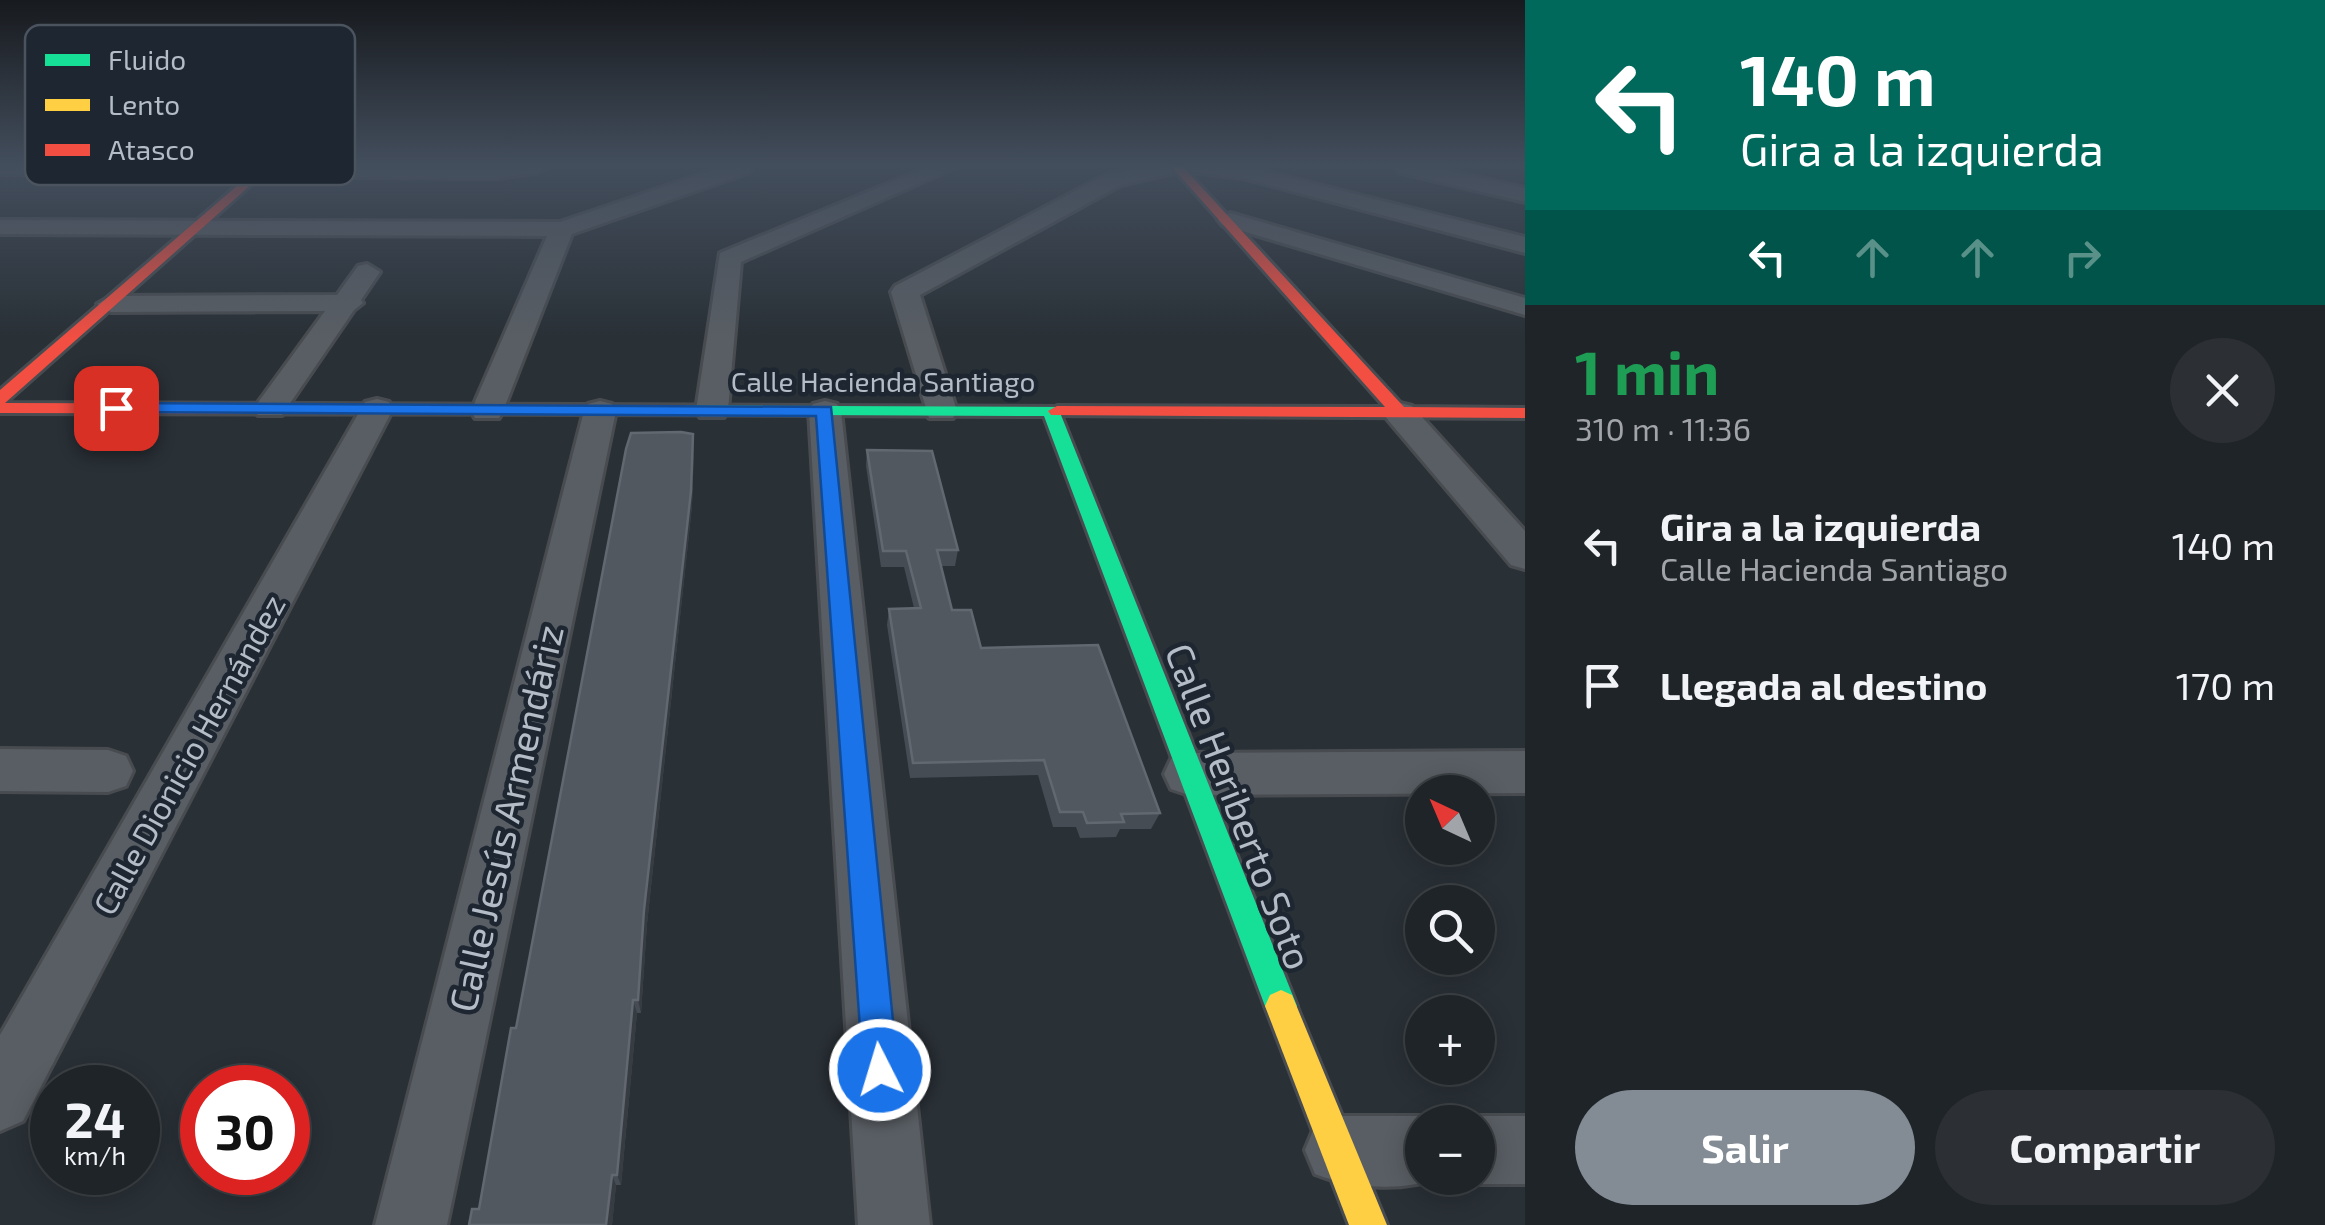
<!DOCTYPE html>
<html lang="es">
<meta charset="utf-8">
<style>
:root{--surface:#1f2428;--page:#2c3034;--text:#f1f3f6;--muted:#a1a4a8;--line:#3c4145;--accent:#838b94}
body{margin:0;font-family:"Exo 2",sans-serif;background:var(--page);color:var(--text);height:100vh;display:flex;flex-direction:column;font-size:38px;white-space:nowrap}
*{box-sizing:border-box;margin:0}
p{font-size:32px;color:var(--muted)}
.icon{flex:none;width:55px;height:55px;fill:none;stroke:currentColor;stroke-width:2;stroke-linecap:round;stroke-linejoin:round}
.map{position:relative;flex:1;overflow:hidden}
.panel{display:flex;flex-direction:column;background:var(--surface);width:800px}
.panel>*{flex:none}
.top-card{background:#00695c;color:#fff;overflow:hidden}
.needle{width:65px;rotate:316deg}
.fabs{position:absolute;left:1405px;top:775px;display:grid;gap:20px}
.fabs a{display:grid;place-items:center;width:90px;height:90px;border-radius:50%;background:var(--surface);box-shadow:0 5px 25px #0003,0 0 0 2px var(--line);font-size:50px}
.speed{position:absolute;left:30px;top:1065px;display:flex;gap:20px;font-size:50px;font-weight:700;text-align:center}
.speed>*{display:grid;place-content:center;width:130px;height:130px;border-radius:50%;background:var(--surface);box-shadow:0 5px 25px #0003,0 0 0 2px var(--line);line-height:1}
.speed small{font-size:25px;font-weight:400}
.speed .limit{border:15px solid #d22;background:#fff;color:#111}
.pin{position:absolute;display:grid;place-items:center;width:85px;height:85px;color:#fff;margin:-42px;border-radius:20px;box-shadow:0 5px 15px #0006}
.me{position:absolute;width:110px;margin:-55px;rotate:355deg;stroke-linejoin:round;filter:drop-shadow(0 0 8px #0008)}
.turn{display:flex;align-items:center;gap:35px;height:210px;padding:0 50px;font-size:45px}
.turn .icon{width:130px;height:130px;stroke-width:2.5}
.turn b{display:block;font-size:70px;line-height:85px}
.lanes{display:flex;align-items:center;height:95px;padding:0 50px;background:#0003;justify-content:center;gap:50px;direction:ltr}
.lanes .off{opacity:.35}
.round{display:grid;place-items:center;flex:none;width:105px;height:105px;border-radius:52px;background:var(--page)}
.headline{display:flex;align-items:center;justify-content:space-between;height:170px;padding:0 50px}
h1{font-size:60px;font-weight:700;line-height:75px;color:#1e9e55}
.primary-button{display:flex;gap:20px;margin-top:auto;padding:20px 50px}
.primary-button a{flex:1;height:115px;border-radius:60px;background:var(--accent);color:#fff;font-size:40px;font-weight:700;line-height:115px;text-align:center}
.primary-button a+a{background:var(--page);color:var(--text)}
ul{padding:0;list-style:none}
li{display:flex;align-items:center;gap:30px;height:140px;padding:0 50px}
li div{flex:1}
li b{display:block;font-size:38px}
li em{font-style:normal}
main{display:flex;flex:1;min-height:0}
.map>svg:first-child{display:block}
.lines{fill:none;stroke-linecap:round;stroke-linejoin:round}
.street-casing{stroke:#484c51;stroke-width:6}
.fast-casing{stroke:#484c51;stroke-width:6}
.slow-casing{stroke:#484c51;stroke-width:6}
.jam-casing{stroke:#484c51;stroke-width:6}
.street{fill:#595e64;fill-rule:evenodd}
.fast{fill:#16e098;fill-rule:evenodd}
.slow{fill:#ffcf43;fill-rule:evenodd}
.jam{fill:#f24e42;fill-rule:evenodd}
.wall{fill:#464c53}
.shaded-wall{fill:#363c42}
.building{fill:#52585f;stroke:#616870;stroke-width:2.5}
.route{fill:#1a73e8;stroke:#114b97;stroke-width:2.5}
.labels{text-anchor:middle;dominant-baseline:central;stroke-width:9;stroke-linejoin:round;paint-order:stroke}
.far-street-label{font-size:28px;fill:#b3bcc7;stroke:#1d2631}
.street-label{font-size:32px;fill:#b3bcc7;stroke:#1d2631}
.near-street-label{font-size:38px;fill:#b3bcc7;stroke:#1d2631}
.key{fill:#1d2631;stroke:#4a535e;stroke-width:2.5}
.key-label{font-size:28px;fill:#b3bcc7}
</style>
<main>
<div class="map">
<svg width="1525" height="1225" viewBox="0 0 1525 1225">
<rect width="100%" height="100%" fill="#293036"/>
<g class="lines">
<g class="street-casing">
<g id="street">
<path d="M 0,167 L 547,167 L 536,173 L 497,178 L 0,174 Z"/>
<path d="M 722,167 L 753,167 L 750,172 L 572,234 L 503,411 L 499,418 L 475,418 L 471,411 L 547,236 L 0,234 L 0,220 L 560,222 Z"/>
<path d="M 928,167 L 956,167 L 741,262 L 728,410 L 724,417 L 700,417 L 696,410 L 720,253 Z"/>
<path d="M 1144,167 L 1181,167 L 1178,172 L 1121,185 L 920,295 L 957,411 L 953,418 L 929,418 L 891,292 L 895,286 L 1106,175 Z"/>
<path d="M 1189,167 L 1248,167 L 1525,237 L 1525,253 L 1243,178 L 1192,172 Z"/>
<path d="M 1395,167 L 1432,167 L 1525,188 L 1525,202 L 1398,172 Z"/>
<path d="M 1230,213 L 1525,298 L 1525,315 L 1222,225 L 1218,220 Z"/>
<path d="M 367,264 L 380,272 L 361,300 L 363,303 L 354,310 L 282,415 L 258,415 L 254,408 L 325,311 L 111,312 L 97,304 L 111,296 L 337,295 L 358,266 Z"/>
<path d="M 377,399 L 389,402 L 393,409 L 23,1121 L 0,1131 L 0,1035 L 361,409 L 365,402 Z"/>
<path d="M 600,401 L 612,404 L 616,411 L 447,1225 L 375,1225 L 584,411 L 588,404 Z"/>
<path d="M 825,401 L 837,404 L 841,411 L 930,1225 L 858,1225 L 809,411 L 813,404 Z"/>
<path d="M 1400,403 L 1412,406 L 1525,531 L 1525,569 L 1511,565 L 1388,420 L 1383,413 L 1388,406 Z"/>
<path d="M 0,749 L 108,750 L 126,756 L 133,771 L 126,786 L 108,792 L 0,791 Z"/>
<path d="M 1525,751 L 1525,793 L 1189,795 L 1171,789 L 1164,774 L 1171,759 L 1189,753 Z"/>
<path d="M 1339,1116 L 1422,1116 L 1438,1122 L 1422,1122 L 1422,1178 L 1438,1178 C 1403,1192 1349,1188 1315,1174 L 1305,1150 L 1315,1126 Z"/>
<path d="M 1478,1116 L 1525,1116 L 1525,1184 L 1478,1184 L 1462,1178 L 1478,1178 L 1478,1122 L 1462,1122 Z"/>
</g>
</g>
<g class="fast-casing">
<path id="fast" d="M 590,405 L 1063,407 L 1066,411 L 1061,415 L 1297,1006 L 1292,1017 L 1281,1022 L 1270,1017 L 1265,1006 L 1044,416 L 584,414 L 581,410 Z"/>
</g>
<g class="slow-casing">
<path id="slow" d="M 1281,990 L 1292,995 L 1387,1225 L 1349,1225 L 1265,1006 L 1270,995 Z"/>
</g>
<g class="jam-casing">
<g id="jam">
<path d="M 259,167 L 271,167 L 5,403 L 590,405 L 599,410 L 596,414 L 0,413 L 0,390 Z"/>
<path d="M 1172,167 L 1183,167 L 1404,407 L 1525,408 L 1525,418 L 1051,415 L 1048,411 L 1057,406 L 1385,407 Z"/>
</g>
</g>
<use href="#street" class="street"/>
<use href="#fast" class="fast"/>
<use href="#slow" class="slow"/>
<use href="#jam" class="jam"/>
</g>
<g class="wall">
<path d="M 693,434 L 694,449 L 692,506 L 647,924 L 641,1013 L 637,1013 L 621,1185 L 616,1185 L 612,1225 L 469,1225 L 479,1209 L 516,1028 Z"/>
<path d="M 867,450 L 958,550 L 955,566 L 941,566 L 952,610 L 981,648 L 1160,813 L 1151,829 L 1120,829 L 1116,837 L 1080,838 L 1076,827 L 1053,827 L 1038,775 L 910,778 L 887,625 L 889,609 L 914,608 L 904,567 L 881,567 L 866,466 Z"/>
</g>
<g class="shaded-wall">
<path d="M 693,434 L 694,449 L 692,506 L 647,924 L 641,1013 L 638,1000 L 644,910 Z"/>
<path d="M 633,1000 L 637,1013 L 621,1185 L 617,1175 Z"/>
<path d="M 612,1175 L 616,1185 L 612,1225 L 606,1225 Z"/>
</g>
<g class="building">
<path d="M 681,432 L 693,434 L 691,491 L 644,910 L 638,1000 L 633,1000 L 617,1175 L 612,1175 L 606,1225 L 469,1225 L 472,1209 L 479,1209 L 511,1028 L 516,1028 L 626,449 L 631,433 Z"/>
<path d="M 867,450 L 932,451 L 958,550 L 937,550 L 952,610 L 971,610 L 981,648 L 1098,645 L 1160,813 L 1121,814 L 1124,822 L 1087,823 L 1083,812 L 1060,812 L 1044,760 L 913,763 L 889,609 L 921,608 L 906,551 L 883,551 Z"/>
</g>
<linearGradient id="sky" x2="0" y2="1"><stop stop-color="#171a1e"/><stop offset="0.49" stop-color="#434e5d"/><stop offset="1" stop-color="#434e5d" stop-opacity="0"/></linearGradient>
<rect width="1525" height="338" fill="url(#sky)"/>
<path class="route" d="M 116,403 L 831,407 L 898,1070 L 893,1082 L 880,1087 L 868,1082 L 863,1070 L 816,416 L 110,412 L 110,404 Z"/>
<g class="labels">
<g class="far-street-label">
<text x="883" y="381">Calle Hacienda Santiago</text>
</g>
<g class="street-label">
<text transform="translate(188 754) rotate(-61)">Calle Dionicio Hernández</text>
</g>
<g class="near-street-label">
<text transform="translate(1240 806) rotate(69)">Calle Heriberto Soto</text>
<text transform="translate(505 818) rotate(-77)">Calle Jesús Armendáriz</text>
</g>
</g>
<rect x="25" y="25" width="330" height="160" rx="15" class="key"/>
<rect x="45" y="54" width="45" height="12" fill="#16e098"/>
<rect x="45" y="99" width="45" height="12" fill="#ffcf43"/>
<rect x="45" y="144" width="45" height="12" fill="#f24e42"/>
<g class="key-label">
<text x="108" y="70">Fluido</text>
<text x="108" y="115">Lento</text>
<text x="108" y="160">Atasco</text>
</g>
</svg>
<div class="fabs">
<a><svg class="needle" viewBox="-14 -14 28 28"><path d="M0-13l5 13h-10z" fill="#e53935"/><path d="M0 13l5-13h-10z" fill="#a1a4a8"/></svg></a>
<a><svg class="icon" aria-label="search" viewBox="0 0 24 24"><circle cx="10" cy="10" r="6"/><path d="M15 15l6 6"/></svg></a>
<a>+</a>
<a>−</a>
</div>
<div class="speed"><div>24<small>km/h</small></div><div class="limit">30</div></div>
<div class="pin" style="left:116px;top:408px;background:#d93025"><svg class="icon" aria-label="arrive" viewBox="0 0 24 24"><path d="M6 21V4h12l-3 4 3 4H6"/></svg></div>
<svg class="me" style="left:880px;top:1070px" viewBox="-20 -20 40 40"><circle r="17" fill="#1a73e8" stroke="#fff" stroke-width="3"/><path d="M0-11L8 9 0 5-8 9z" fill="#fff"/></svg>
</div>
<section class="panel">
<div class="top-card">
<div class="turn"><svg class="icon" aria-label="left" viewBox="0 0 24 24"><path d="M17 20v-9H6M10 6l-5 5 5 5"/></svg><div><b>140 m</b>Gira a la izquierda</div></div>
<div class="lanes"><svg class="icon" aria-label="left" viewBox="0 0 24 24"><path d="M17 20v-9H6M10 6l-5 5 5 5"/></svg><svg class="icon off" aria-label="ahead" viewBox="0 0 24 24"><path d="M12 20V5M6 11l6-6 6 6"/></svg><svg class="icon off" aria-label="ahead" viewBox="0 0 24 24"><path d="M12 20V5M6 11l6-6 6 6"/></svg><svg class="icon off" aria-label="right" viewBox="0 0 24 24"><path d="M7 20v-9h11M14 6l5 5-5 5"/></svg></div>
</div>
<div class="headline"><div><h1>1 min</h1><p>310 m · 11:36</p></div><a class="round"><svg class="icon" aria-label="close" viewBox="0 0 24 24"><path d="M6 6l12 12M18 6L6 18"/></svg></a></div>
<ul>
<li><svg class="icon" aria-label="left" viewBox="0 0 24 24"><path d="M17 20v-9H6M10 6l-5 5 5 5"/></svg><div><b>Gira a la izquierda</b><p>Calle Hacienda Santiago</p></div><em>140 m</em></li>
<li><svg class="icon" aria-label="arrive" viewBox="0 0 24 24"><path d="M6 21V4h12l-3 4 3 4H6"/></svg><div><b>Llegada al destino</b></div><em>170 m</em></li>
</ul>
<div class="primary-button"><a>Salir</a><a>Compartir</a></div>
</section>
</main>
